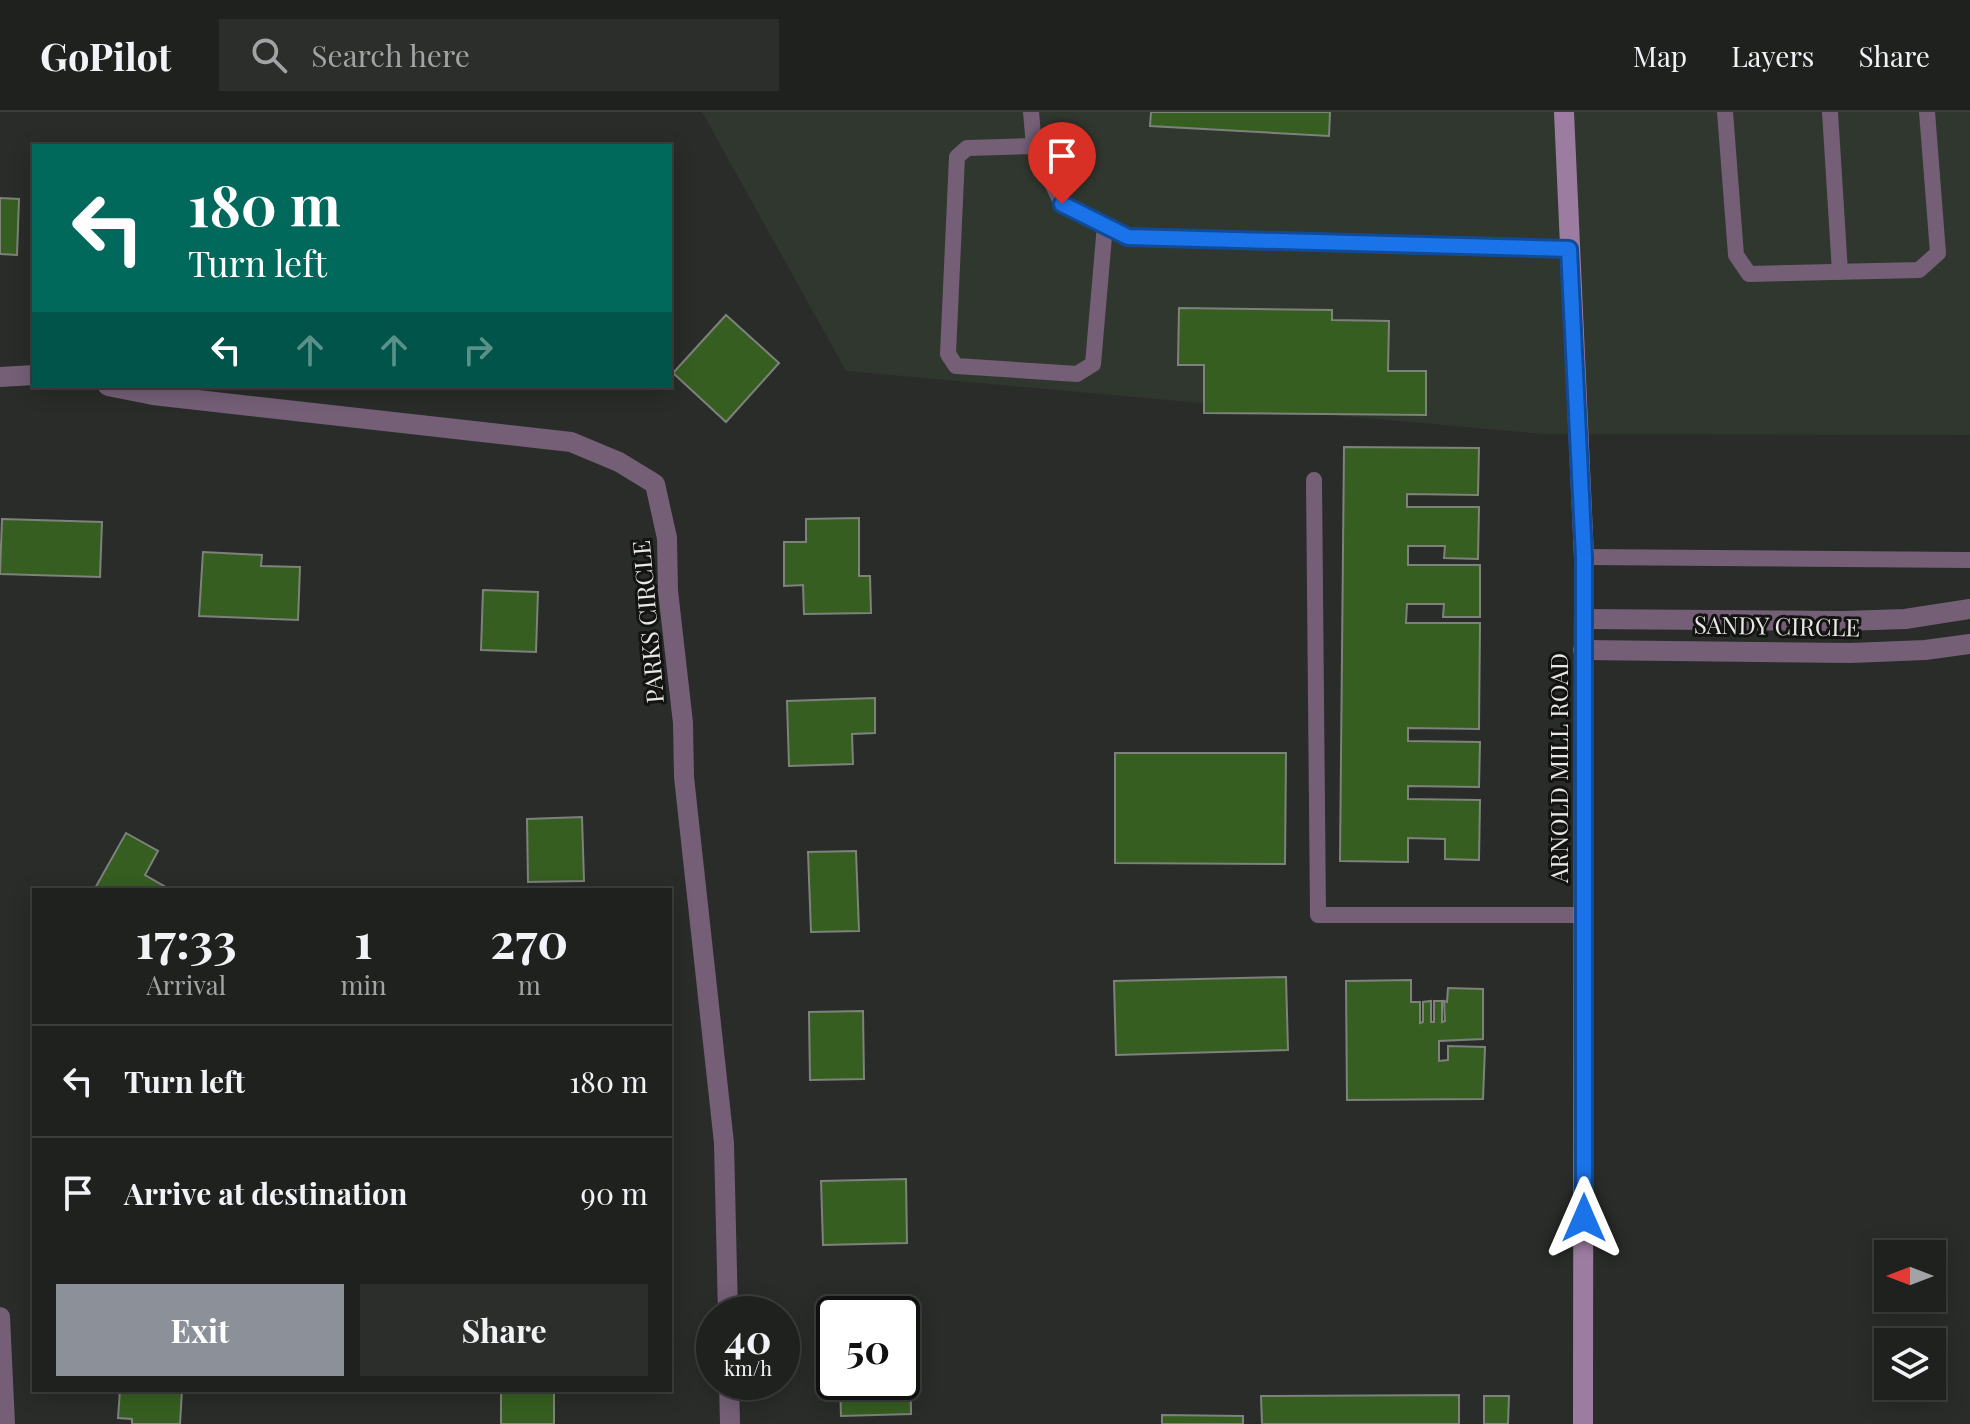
<!DOCTYPE html>
<style>
:root{--surface:#1f211e;--page:#2c2e2b;--text:#f1f3f6;--muted:#a1a3a4;--line:#3c3e3c;--accent:#8c9099}
body{margin:0;font-family:"Playfair Display",serif;background:var(--page);color:var(--text);height:100vh;display:flex;flex-direction:column;font-size:30px;white-space:nowrap}
*{box-sizing:border-box;margin:0}
p{font-size:26px;color:var(--muted)}
.icon{flex:none;width:44px;height:44px;fill:none;stroke:currentColor;stroke-width:2;stroke-linecap:round;stroke-linejoin:round}
.map{position:relative;flex:1;overflow:hidden}
.sheet{position:absolute;left:32px;top:776px;width:640px;height:504px;display:flex;flex-direction:column;background:var(--surface);border-radius:0px;box-shadow:0 4px 20px #0003,0 0 0 2px var(--line)}
.sheet>*{flex:none}
.banner{position:absolute;left:32px;top:32px;width:640px;height:244px;border-radius:0px;box-shadow:0 4px 20px #0003,0 0 0 2px var(--line);background:#00695c;color:#fff;overflow:hidden}
.needle{width:52px;rotate:270deg}
.fabs{position:absolute;left:1874px;top:1128px;display:grid;gap:16px}
.fabs a{display:grid;place-items:center;width:72px;height:72px;border-radius:0px;background:var(--surface);box-shadow:0 4px 20px #0003,0 0 0 2px var(--line);font-size:40px}
.speed{position:absolute;left:696px;top:1184px;display:flex;gap:16px;font-size:40px;font-weight:700;text-align:center}
.speed>*{display:grid;place-content:center;width:104px;height:104px;border-radius:50%;background:var(--surface);box-shadow:0 4px 20px #0003,0 0 0 2px var(--line);line-height:1}
.speed small{font-size:20px;font-weight:400}
.speed .limit{border:4px solid #111;border-radius:12px;background:#fff;color:#111}
.pin{position:absolute;display:grid;place-items:center;width:68px;height:68px;color:#fff;margin:-82px -34px;border-radius:50% 50% 50% 0;rotate:-45deg;box-shadow:0 0 8px #0007}
.pin .icon{rotate:45deg}
.me{position:absolute;width:88px;margin:-44px;rotate:0deg;stroke-linejoin:round;filter:drop-shadow(0 0 6px #0008)}
.turn{display:flex;align-items:center;gap:28px;height:168px;padding:0 24px;font-size:36px}
.turn .icon{width:104px;height:104px;stroke-width:2.5}
.turn b{display:block;font-size:56px;line-height:68px}
.lanes{display:flex;align-items:center;height:76px;padding:0 24px;background:#0003;justify-content:center;gap:40px;direction:ltr}
.lanes .off{opacity:.35}
.eta{display:flex;justify-content:space-evenly;align-items:center;height:136px;text-align:center}
.eta b{font-size:48px;font-weight:700;line-height:56px}
.primary-button{display:flex;gap:16px;margin-top:auto;padding:16px 24px}
.primary-button a{flex:1;height:92px;border-radius:0px;background:var(--accent);color:#fff;font-size:32px;font-weight:700;line-height:92px;text-align:center}
.primary-button a+a{background:var(--page);color:var(--text)}
ul{padding:0;list-style:none}
li{display:flex;align-items:center;gap:24px;height:112px;padding:0 24px;border-top:2px solid var(--line)}
li div{flex:1}
li b{display:block;font-size:30px}
li em{font-style:normal}
header{display:flex;align-items:center;gap:48px;box-sizing:border-box;height:112px;padding:0 40px;background:var(--surface);border-bottom:2px solid var(--line)}
header strong{font-size:38px}
nav{display:flex;gap:44px;margin-inline-start:auto;font-size:28px}
.search{width:560px;height:72px;background:var(--page);display:flex;align-items:center;gap:20px;box-sizing:border-box;padding:0 28px;border-radius:0px;color:var(--muted);font-size:30px}
.map>svg:first-child{display:block}
.built{fill:#30372e}
.building{fill:#365e21;stroke:#7e817c;stroke-width:2}
.lines{fill:none;stroke-linecap:round;stroke-linejoin:round}
.service{stroke:#745f77;stroke-width:16}
.minor{stroke:#745f77;stroke-width:20}
.secondary{stroke:#9d7ca2;stroke-width:20}
.route-casing{stroke:#114b97;stroke-width:20}
.route{stroke:#1a73e8;stroke-width:14}
.labels{text-anchor:middle;dominant-baseline:central;stroke-width:6;stroke-linejoin:round;paint-order:stroke}
.street-label{font-size:24px;fill:#e8e9e7;stroke:#131412}
</style>
<header>
<strong>GoPilot</strong>
<div class="search"><svg class="icon" aria-label="search" viewBox="0 0 24 24"><circle cx="10" cy="10" r="6"/><path d="M15 15l6 6"/></svg>Search here</div>
<nav><a>Map</a><a>Layers</a><a>Share</a></nav>
</header>
<div class="map">
<svg width="1970" height="1312" viewBox="0 0 1970 1312">
<rect width="100%" height="100%" fill="#292c28"/>
<path class="built" d="M 702,0 L 1970,0 L 1970,323 L 1544,322 L 846,259 Z"/>
<g class="building">
<path d="M 1151,0 L 1330,0 L 1329,24 L 1150,14 Z"/>
<path d="M 0,86 L 19,87 L 17,143 L 0,142 Z"/>
<path d="M 1179,196 L 1332,198 L 1332,208 L 1389,209 L 1388,259 L 1426,259 L 1426,303 L 1204,301 L 1204,253 L 1178,253 Z"/>
<path d="M 726,203 L 779,251 L 726,310 L 673,261 Z"/>
<path d="M 1344,335 L 1479,336 L 1478,383 L 1407,382 L 1407,395 L 1479,395 L 1478,447 L 1444,446 L 1445,434 L 1408,434 L 1408,453 L 1480,453 L 1480,505 L 1443,505 L 1444,492 L 1407,492 L 1406,511 L 1480,511 L 1479,617 L 1408,616 L 1408,629 L 1480,630 L 1479,675 L 1408,674 L 1408,687 L 1480,688 L 1479,748 L 1445,747 L 1445,727 L 1408,726 L 1408,750 L 1340,749 Z"/>
<path d="M 859,406 L 859,464 L 870,464 L 871,501 L 804,502 L 803,473 L 784,474 L 784,430 L 806,430 L 806,407 Z"/>
<path d="M 2,407 L 102,410 L 100,465 L 0,462 Z"/>
<path d="M 203,440 L 262,443 L 261,454 L 300,455 L 298,508 L 199,504 Z"/>
<path d="M 483,478 L 538,480 L 536,540 L 481,538 Z"/>
<path d="M 875,586 L 875,621 L 852,622 L 853,652 L 789,654 L 787,589 Z"/>
<path d="M 1115,641 L 1286,641 L 1285,752 L 1115,751 Z"/>
<path d="M 582,705 L 584,769 L 528,770 L 527,707 Z"/>
<path d="M 126,721 L 158,739 L 145,763 L 171,778 L 94,778 Z"/>
<path d="M 856,739 L 859,819 L 811,820 L 808,740 Z"/>
<path d="M 1286,865 L 1288,938 L 1116,943 L 1114,869 Z"/>
<path d="M 1411,868 L 1411,890 L 1420,890 L 1420,911 L 1423,910 L 1423,890 L 1431,889 L 1431,910 L 1434,910 L 1434,889 L 1442,889 L 1442,910 L 1445,909 L 1444,889 L 1447,890 L 1448,876 L 1483,877 L 1483,927 L 1439,929 L 1439,949 L 1448,948 L 1448,934 L 1485,935 L 1483,987 L 1347,988 L 1346,869 Z"/>
<path d="M 863,899 L 864,967 L 810,968 L 809,900 Z"/>
<path d="M 906,1067 L 907,1131 L 823,1133 L 821,1069 Z"/>
<path d="M 910,1233 L 911,1302 L 841,1304 L 840,1270 L 902,1270 L 902,1234 Z"/>
<path d="M 120,1278 L 182,1278 L 180,1312 L 132,1312 L 132,1307 L 118,1306 Z"/>
<rect x="501" y="1278" width="53" height="34"/>
<path d="M 1459,1283 L 1459,1312 L 1262,1312 L 1261,1284 Z"/>
<path d="M 1484,1284 L 1509,1284 L 1508,1312 L 1484,1312 Z"/>
<path d="M 1162,1303 L 1243,1304 L 1243,1312 L 1162,1312 Z"/>
</g>
<g class="lines">
<g class="service">
<path d="M 1031,0 L 1034,34 L 1062,92 L 1128,125 L 1569,137"/>
<path d="M 1725,0 L 1736,143 L 1749,162 L 1919,158 L 1938,141 L 1927,0"/>
<path d="M 1830,0 L 1840,160"/>
<path d="M 1034,34 L 967,36 L 957,45 L 948,242 L 956,254 L 1077,262 L 1093,252 L 1105,113"/>
<path d="M 1314,368 L 1318,803 L 1584,803"/>
<path d="M 1584,445 L 1970,448"/>
</g>
<g class="minor">
<path d="M 0,265 L 34,263"/>
<path d="M 108,274 L 153,283 L 571,330 L 619,350 L 655,372 L 667,426 L 668,479 L 683,611 L 684,665 L 724,1031 L 728,1202"/>
<path d="M 1584,507 L 1843,509 L 1905,507 L 1970,497"/>
<path d="M 1583,538 L 1851,541 L 1925,538 L 1970,532"/>
<path d="M 0,1205 L 5,1312"/>
<path d="M 729,1270 L 730,1312"/>
</g>
<path class="secondary" d="M 1564,0 L 1584,445 L 1583,1312"/>
</g>
<g class="lines">
<g class="route-casing">
<path id="route" d="M 1062,92 L 1128,125 L 1569,137 L 1584,445 L 1584,1106"/>
</g>
<use href="#route" class="route"/>
</g>
<g class="labels">
<g class="street-label">
<text transform="translate(647 510) rotate(-95)">PARKS CIRCLE</text>
<text transform="translate(1777 513) rotate(1)">SANDY CIRCLE</text>
<text transform="translate(1558 656) rotate(-90)">ARNOLD MILL ROAD</text>
</g>
</g>
</svg>
<div class="fabs">
<a><svg class="needle" viewBox="-14 -14 28 28"><path d="M0-13l5 13h-10z" fill="#e53935"/><path d="M0 13l5-13h-10z" fill="#a1a3a4"/></svg></a>
<a><svg class="icon" aria-label="layers" viewBox="0 0 24 24"><path d="M12 4l9 5-9 5-9-5zM3 14l9 5 9-5"/></svg></a>
</div>
<div class="speed"><div>40<small>km/h</small></div><div class="limit">50</div></div>
<div class="pin" style="left:1062px;top:92px;background:#d93025"><svg class="icon" aria-label="arrive" viewBox="0 0 24 24"><path d="M6 21V4h12l-3 4 3 4H6"/></svg></div>
<svg class="me" style="left:1584px;top:1106px" viewBox="-20 -20 40 40"><path d="M0-17L14 15 0 8-14 15z" fill="#1a73e8" stroke="#fff" stroke-width="4"/></svg>
<div class="banner">
<div class="turn"><svg class="icon" aria-label="left" viewBox="0 0 24 24"><path d="M17 20v-9H6M10 6l-5 5 5 5"/></svg><div><b>180 m</b>Turn left</div></div>
<div class="lanes"><svg class="icon" aria-label="left" viewBox="0 0 24 24"><path d="M17 20v-9H6M10 6l-5 5 5 5"/></svg><svg class="icon off" aria-label="ahead" viewBox="0 0 24 24"><path d="M12 20V5M6 11l6-6 6 6"/></svg><svg class="icon off" aria-label="ahead" viewBox="0 0 24 24"><path d="M12 20V5M6 11l6-6 6 6"/></svg><svg class="icon off" aria-label="right" viewBox="0 0 24 24"><path d="M7 20v-9h11M14 6l5 5-5 5"/></svg></div>
</div>
<section class="sheet">
<div class="eta">
<div><b>17:33</b><p>Arrival</p></div>
<div><b>1</b><p>min</p></div>
<div><b>270</b><p>m</p></div>
</div>
<ul>
<li><svg class="icon" aria-label="left" viewBox="0 0 24 24"><path d="M17 20v-9H6M10 6l-5 5 5 5"/></svg><div><b>Turn left</b></div><em>180 m</em></li>
<li><svg class="icon" aria-label="arrive" viewBox="0 0 24 24"><path d="M6 21V4h12l-3 4 3 4H6"/></svg><div><b>Arrive at destination</b></div><em>90 m</em></li>
</ul>
<div class="primary-button"><a>Exit</a><a>Share</a></div>
</section>
</div>
